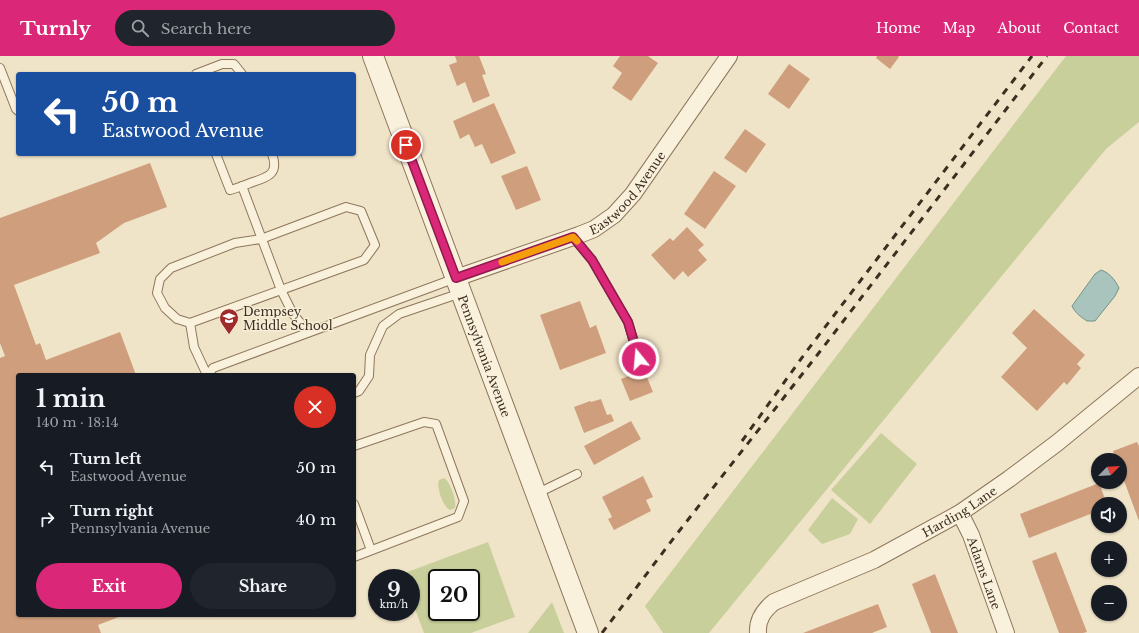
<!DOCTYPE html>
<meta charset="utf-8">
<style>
:root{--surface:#171b24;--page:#20242c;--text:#f1f3f6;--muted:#9ea1a6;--accent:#db2777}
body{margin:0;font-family:"Libre Baskerville",serif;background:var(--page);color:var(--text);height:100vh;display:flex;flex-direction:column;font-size:15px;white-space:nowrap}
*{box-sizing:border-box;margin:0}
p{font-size:13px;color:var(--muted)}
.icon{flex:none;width:22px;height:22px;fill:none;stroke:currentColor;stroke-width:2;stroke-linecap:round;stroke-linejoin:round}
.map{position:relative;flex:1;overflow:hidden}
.panel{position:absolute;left:16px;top:317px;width:340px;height:244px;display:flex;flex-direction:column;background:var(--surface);border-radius:4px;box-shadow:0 1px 3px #0004}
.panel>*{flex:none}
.guide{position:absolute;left:16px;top:16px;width:340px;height:84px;border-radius:4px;box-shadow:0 1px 3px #0004;background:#1a4fa0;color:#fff;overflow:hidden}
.needle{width:26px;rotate:66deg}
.tools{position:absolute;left:1091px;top:397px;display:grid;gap:8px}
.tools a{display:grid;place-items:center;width:36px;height:36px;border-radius:50%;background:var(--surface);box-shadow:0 1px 3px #0004;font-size:20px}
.speed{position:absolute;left:368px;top:513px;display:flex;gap:8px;font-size:20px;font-weight:700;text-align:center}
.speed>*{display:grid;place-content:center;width:52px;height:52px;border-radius:50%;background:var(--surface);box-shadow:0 1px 3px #0004;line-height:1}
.speed small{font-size:10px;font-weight:400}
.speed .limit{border:2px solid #111;border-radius:6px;background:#fff;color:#111}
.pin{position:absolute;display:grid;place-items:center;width:34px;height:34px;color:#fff;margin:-17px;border:2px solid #fff;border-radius:50%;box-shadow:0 1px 4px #0007}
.me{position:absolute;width:44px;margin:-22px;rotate:343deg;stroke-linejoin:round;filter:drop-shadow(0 0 3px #0008)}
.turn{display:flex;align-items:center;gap:14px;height:84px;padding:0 20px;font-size:18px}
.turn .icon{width:52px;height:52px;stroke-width:2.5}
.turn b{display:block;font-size:28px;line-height:34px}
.round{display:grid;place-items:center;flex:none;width:42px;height:42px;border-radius:21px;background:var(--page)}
.summary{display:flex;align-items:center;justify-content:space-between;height:68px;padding:0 20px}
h1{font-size:24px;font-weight:700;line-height:30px}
.primary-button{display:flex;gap:8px;margin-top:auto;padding:8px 20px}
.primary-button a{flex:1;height:46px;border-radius:24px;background:var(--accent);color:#fff;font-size:16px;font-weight:700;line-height:46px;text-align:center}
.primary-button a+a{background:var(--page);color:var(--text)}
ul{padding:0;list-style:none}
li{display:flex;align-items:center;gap:12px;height:52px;padding:0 20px}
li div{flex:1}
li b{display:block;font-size:15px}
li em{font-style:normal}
header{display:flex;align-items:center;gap:24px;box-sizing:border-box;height:56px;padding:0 20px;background:var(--accent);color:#fff}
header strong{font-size:19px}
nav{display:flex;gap:22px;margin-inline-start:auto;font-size:14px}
.search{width:280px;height:36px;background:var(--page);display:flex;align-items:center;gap:10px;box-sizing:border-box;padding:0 14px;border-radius:22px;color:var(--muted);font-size:15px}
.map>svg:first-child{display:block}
.green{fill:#c9cf9b;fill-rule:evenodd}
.water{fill:#a9c4bc;stroke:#6f938a}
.building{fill:#cf9f7d}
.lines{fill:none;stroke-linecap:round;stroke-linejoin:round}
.service-casing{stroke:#8d765c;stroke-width:10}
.minor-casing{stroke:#8d765c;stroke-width:18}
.tertiary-casing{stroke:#8d765c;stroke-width:22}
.service{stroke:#faf1dc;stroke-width:8}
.minor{stroke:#faf1dc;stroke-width:16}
.tertiary{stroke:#faf1dc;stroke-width:20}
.rail{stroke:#3d2e20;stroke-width:3;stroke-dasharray:7 7;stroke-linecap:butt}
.route-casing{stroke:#8e194d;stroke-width:10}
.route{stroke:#db2777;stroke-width:7}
.slow{stroke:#f59e0b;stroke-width:7}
.labels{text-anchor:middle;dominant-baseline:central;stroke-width:3;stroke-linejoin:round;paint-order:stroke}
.street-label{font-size:12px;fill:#3d2e20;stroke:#f7eed8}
.poi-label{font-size:12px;fill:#3d2e20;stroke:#f7eed8;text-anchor:start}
</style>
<header>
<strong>Turnly</strong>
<div class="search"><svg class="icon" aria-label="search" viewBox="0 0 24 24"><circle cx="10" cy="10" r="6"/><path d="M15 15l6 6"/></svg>Search here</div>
<nav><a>Home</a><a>Map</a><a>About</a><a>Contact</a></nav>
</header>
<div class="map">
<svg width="1139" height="577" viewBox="0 0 1139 577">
<rect width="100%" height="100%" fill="#f0e4c8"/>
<g class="green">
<path d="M 1066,0 L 1139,0 L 1139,66 L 1106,93 L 709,577 L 663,577 L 645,550 Z"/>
<path d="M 881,377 L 917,408 L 870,468 L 831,434 Z"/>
<path d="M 444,422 C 450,425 457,445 455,452 L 450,454 C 443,451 436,431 439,424 Z"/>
<path d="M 832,442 L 858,463 L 850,478 L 822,488 L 808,474 Z"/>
<path d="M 488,486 L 515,561 L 471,577 L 424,577 L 411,542 L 411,522 L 404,522 L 402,518 ZM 437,522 L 471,522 L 471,556 L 437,556 Z"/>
<path d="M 552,546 L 564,577 L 528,577 Z"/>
</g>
<path class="water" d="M 1101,214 C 1110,217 1115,224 1119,232 L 1115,240 L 1095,265 L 1087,265 C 1081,261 1075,257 1072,250 L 1095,218 Z"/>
<g class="building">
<path d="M 455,0 L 479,0 L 486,18 L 482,19 L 490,40 L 473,47 L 465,26 L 457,30 L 449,9 L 457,6 Z"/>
<path d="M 620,0 L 648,0 L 658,7 L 631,45 L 612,32 L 622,17 L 613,10 Z"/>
<path d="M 877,0 L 898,0 L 899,1 L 890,13 L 876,2 Z"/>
<path d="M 789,8 L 810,23 L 789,53 L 768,38 Z"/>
<path d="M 494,47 L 516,97 L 491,108 L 482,88 L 475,91 L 469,78 L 460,83 L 453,65 Z"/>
<path d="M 745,73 L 766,88 L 746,117 L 724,102 Z"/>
<path d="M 150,107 L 167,151 L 124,167 L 96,187 L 100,197 L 14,229 L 36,289 L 40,287 L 46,304 L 120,276 L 136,319 L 18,319 L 18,559 L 124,559 L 98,569 L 101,577 L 0,577 L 0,302 L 5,300 L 0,287 L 0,162 Z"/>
<path d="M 527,110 L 541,144 L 516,154 L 501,120 Z"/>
<path d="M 714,115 L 736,130 L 705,173 L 684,158 Z"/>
<path d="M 687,171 L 704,189 L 698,194 L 707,204 L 688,221 L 683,215 L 674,224 L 651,199 L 670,182 L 673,185 Z"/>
<path d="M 580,245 L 590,272 L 596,269 L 606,297 L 560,314 L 540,259 Z"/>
<path d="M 1034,253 L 1085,299 L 1077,308 L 1081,312 L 1067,329 L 1064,326 L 1037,355 L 1001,321 L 1027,292 L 1012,277 Z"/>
<path d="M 644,314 L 653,336 L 630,345 L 621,323 Z"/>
<path d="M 601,343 L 607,359 L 611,358 L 614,365 L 584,377 L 574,351 L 590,345 L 591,346 Z"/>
<path d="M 631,365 L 641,383 L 594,409 L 584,390 Z"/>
<path d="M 1137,386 L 1139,390 L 1139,465 L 1120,414 L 1120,404 L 1116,404 L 1113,395 Z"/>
<path d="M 643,420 L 653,441 L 646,444 L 651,455 L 614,474 L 608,463 L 612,461 L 602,441 Z"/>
<path d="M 1099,427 L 1107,448 L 1098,448 L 1098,455 L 1029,482 L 1020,458 Z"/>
<path d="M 1056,496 L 1087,576 L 1083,577 L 1059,577 L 1032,505 Z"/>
<path d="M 935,518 L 958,577 L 931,577 L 912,528 Z"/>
<path d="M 878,548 L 887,571 L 872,577 L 803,577 Z"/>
</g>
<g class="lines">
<g class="service-casing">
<g id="service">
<path d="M 0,12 L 16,53 L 18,55"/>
<path d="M 196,18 L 222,8 L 234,8 L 242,18"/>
<path d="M 216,98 L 230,134 C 238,132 245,129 253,126 C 269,121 279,117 272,98"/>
<path d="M 242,130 L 281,234 L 293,258 L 308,276"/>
<path d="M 346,151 L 361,155 L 375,189 L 364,204 L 190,267 L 177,263 L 165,252 L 157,237 L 160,223 L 171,212 L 235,187 L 261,183 Z"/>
<path d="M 573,181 L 592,204 L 628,266 L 639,303"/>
<path d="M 190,267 L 194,291 L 207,319"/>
<path d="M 208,319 L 213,312 L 456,222"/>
<path d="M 354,337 L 359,335 L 369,320 L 370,299 L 383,270 L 399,258 L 461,237"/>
<path d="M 354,390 L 424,366 L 436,368 L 464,445 L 458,461 L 354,501"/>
<path d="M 536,438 L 577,418"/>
<path d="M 354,448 L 371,494"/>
</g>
</g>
<g class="minor-casing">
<g id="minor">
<path id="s1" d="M 456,222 L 579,179 L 594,173 L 614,159 L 633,138 L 729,0"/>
<path id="s2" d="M 960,457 L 971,479 L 1006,577"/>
<path id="s3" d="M 758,577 C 757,563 764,554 774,546 L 874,504 L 960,457 L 1009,423 L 1057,387 L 1139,320"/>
</g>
</g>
<g class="tertiary-casing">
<g id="tertiary">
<path id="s4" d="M 373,0 L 588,577"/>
</g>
</g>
<use href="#service" class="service"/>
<use href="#minor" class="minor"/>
<use href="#tertiary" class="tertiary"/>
<g class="rail">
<path d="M 742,385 L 806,296 L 1032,0"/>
<path d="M 602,577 L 676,479 L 818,298 L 1047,0"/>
</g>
</g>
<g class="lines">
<g class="route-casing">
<path id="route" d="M 406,89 L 456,222 L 573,181 L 592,204 L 628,266 L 639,303"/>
</g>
<use href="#route" class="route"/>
<path class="slow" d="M 502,206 L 573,181 L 577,185"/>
</g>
<defs>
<g id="school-pin" transform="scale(1)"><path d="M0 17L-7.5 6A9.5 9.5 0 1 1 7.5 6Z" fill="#9e2a2b" stroke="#f7eed8"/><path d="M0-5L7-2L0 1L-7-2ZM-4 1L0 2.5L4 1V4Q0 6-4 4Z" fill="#fff"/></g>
</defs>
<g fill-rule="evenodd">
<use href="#school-pin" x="229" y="262"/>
</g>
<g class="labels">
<g class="street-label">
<text stroke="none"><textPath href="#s1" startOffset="196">Eastwood Avenue</textPath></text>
<text stroke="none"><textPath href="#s4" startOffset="320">Pennsylvania Avenue</textPath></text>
<text stroke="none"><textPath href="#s3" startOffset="243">Harding Lane</textPath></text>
<text stroke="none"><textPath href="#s2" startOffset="65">Adams Lane</textPath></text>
</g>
<g class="poi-label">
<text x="243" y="255">Dempsey<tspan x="243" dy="14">Middle School</tspan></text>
</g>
</g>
</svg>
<div class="tools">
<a><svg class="needle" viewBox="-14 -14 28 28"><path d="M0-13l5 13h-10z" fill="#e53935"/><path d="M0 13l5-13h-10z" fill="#9ea1a6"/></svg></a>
<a><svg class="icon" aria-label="sound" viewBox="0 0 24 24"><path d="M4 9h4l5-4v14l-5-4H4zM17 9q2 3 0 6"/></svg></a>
<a>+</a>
<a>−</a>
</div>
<div class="speed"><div>9<small>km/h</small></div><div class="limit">20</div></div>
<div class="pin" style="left:406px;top:89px;background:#d93025"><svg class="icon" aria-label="arrive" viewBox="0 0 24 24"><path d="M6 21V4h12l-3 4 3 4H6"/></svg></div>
<svg class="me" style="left:639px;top:303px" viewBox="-20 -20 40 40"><circle r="17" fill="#db2777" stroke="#fff" stroke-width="3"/><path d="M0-11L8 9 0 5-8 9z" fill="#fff"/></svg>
<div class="guide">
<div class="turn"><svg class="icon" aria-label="left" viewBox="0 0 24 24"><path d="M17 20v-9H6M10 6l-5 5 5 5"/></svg><div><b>50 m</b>Eastwood Avenue</div></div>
</div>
<section class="panel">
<div class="summary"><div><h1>1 min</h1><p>140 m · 18:14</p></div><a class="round" style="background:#d93025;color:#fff"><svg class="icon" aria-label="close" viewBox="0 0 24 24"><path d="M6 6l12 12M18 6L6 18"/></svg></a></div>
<ul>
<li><svg class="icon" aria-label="left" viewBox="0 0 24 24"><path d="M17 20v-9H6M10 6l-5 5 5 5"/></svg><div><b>Turn left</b><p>Eastwood Avenue</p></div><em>50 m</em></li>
<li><svg class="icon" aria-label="right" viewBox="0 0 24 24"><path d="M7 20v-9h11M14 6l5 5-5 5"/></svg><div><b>Turn right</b><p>Pennsylvania Avenue</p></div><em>40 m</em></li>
</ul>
<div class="primary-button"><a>Exit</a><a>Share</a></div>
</section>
</div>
